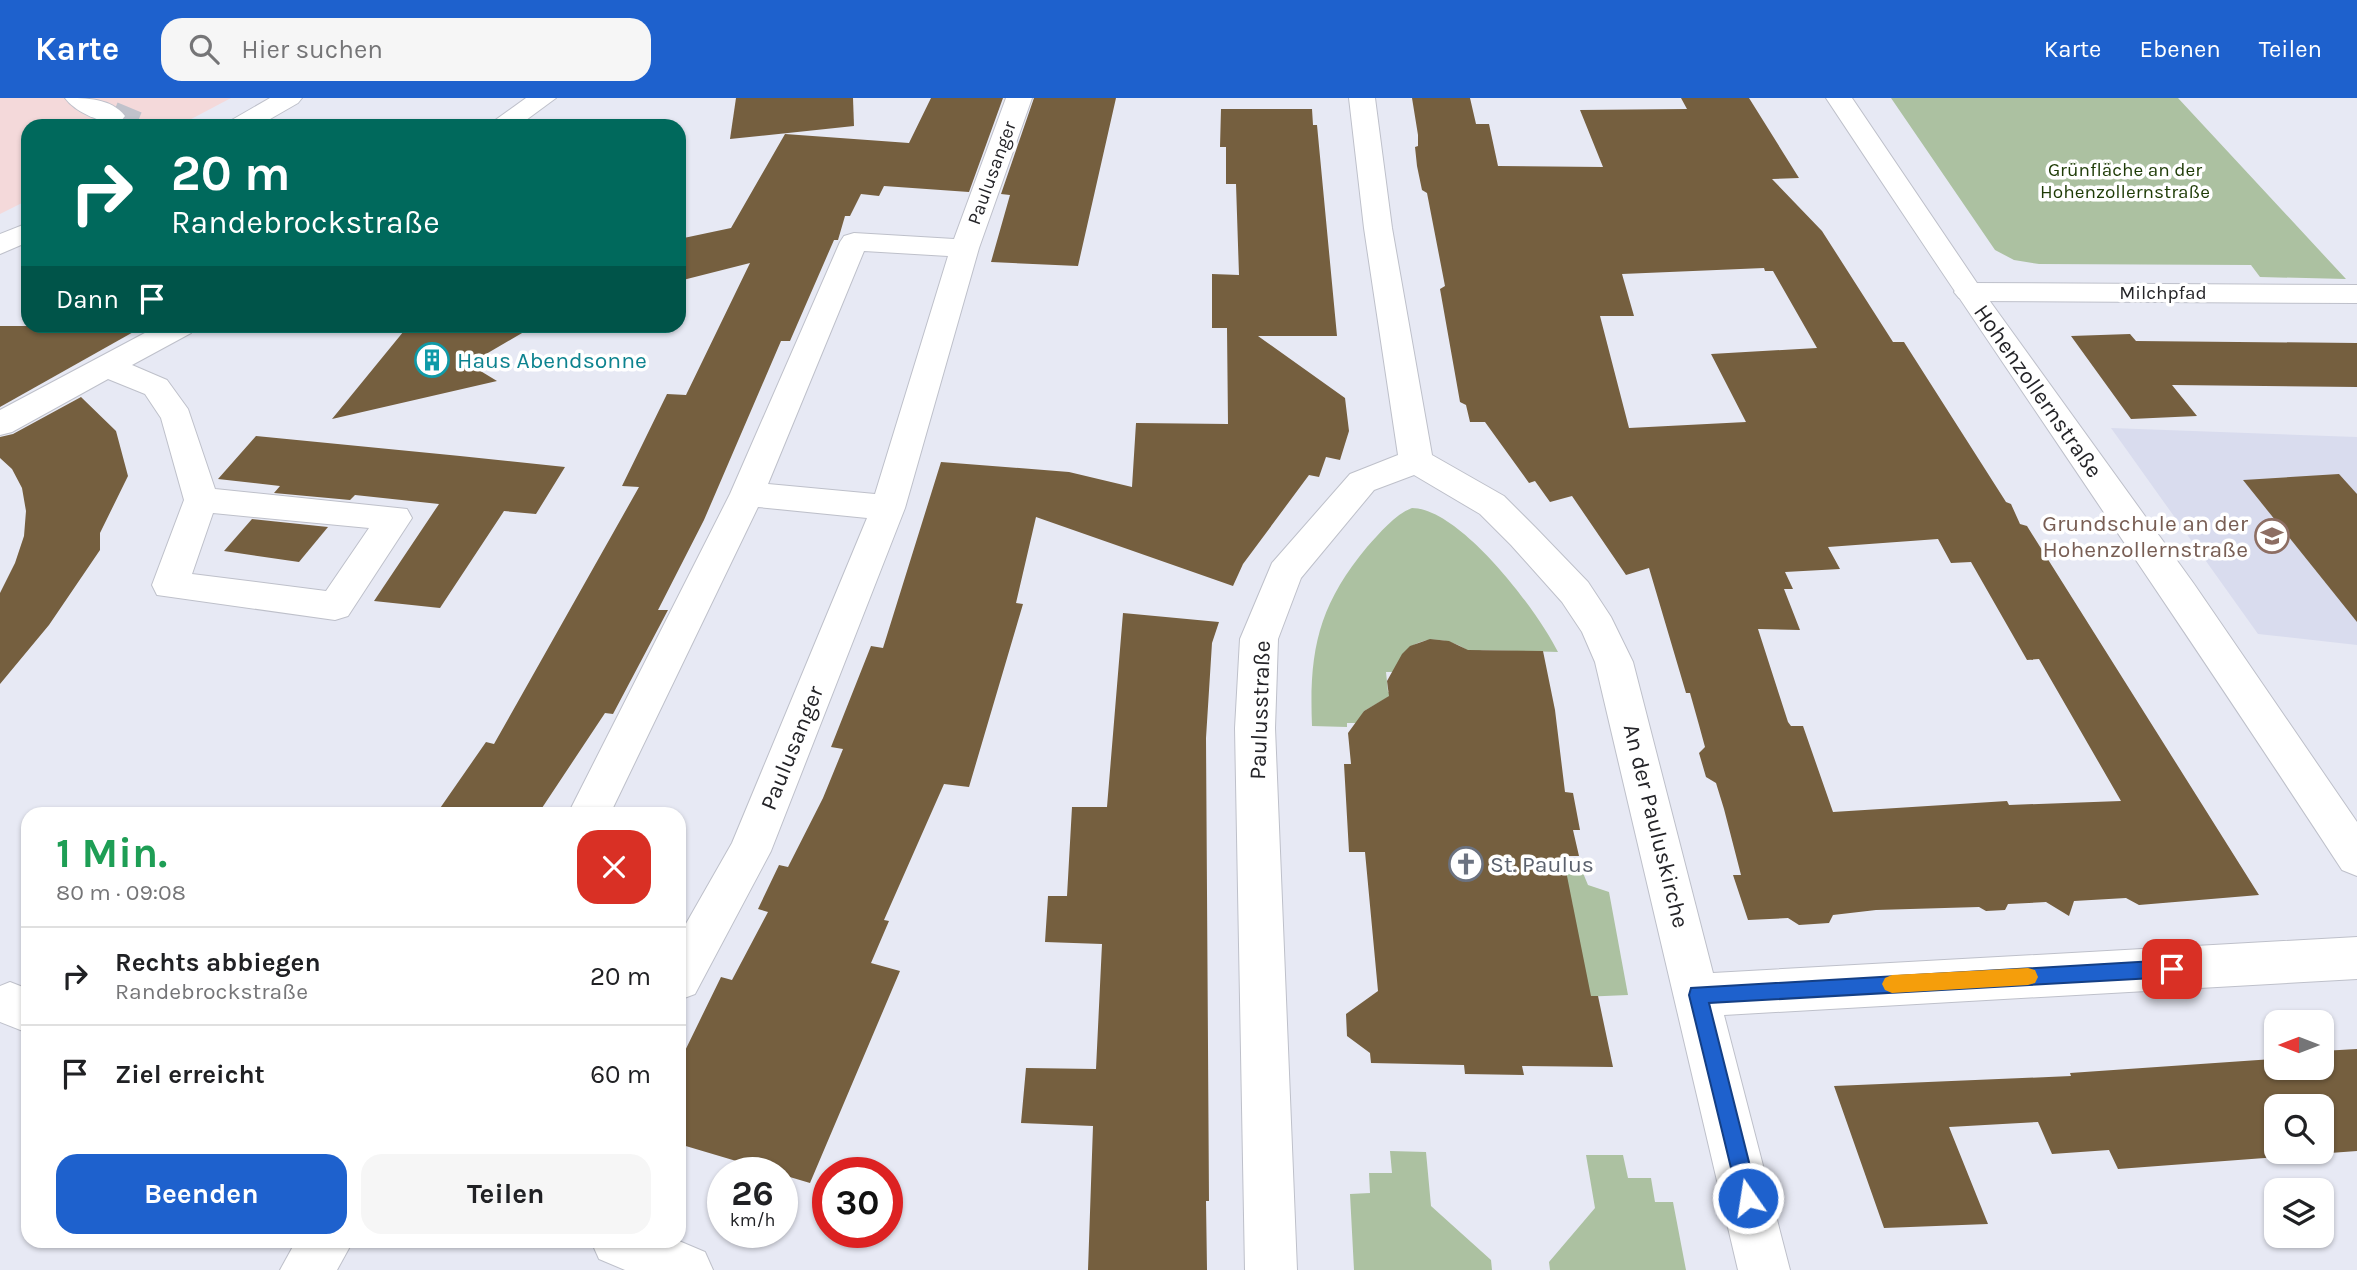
<!DOCTYPE html>
<html lang="de">
<meta charset="utf-8">
<style>
:root{--surface:#fff;--page:#f6f6f6;--text:#202124;--muted:#757577;--line:#e0e0e0;--accent:#1e61cd}
body{margin:0;font-family:Karla,sans-serif;background:var(--page);color:var(--text);height:100vh;display:flex;flex-direction:column;font-size:26px;white-space:nowrap}
*{box-sizing:border-box;margin:0}
p{font-size:23px;color:var(--muted)}
.icon{flex:none;width:38px;height:38px;fill:none;stroke:currentColor;stroke-width:2;stroke-linecap:round;stroke-linejoin:round}
.map{position:relative;flex:1;overflow:hidden}
.drawer{position:absolute;left:21px;top:709px;width:665px;height:441px;display:flex;flex-direction:column;background:var(--surface);border-radius:21px;box-shadow:0 2px 5px #0004}
.drawer>*{flex:none}
.banner{position:absolute;left:21px;top:21px;width:665px;height:214px;border-radius:21px;box-shadow:0 2px 5px #0004;background:#00695c;color:#fff;overflow:hidden}
.needle{width:46px;rotate:270deg}
.buttons{position:absolute;left:2264px;top:912px;display:grid;gap:14px}
.buttons a{display:grid;place-items:center;width:70px;height:70px;border-radius:14px;background:var(--surface);box-shadow:0 2px 5px #0004;font-size:35px}
.speed{position:absolute;left:707px;top:1059px;display:flex;gap:14px;font-size:35px;font-weight:700;text-align:center}
.speed>*{display:grid;place-content:center;width:91px;height:91px;border-radius:50%;background:var(--surface);box-shadow:0 2px 5px #0004;line-height:1}
.speed small{font-size:18px;font-weight:400}
.speed .limit{border:10px solid #d22;background:#fff;color:#111}
.pin{position:absolute;display:grid;place-items:center;width:60px;height:60px;color:#fff;margin:-30px;border-radius:14px;box-shadow:0 4px 10px #0006}
.me{position:absolute;width:77px;margin:-38px;rotate:347deg;stroke-linejoin:round;filter:drop-shadow(0 0 5px #0008)}
.turn{display:flex;align-items:center;gap:24px;height:147px;padding:0 35px;font-size:32px}
.turn .icon{width:91px;height:91px;stroke-width:2.5}
.turn b{display:block;font-size:49px;line-height:60px}
.then{display:flex;align-items:center;height:66px;padding:0 35px;background:#0003;gap:14px;font-size:26px}
.round{display:grid;place-items:center;flex:none;width:74px;height:74px;border-radius:21px;background:var(--page)}
.head{display:flex;align-items:center;justify-content:space-between;height:119px;padding:0 35px}
h1{font-size:42px;font-weight:700;line-height:52px;color:#1e9e55}
.button{display:flex;gap:14px;margin-top:auto;padding:14px 35px}
.button a{flex:1;height:80px;border-radius:21px;background:var(--accent);color:#fff;font-size:28px;font-weight:700;line-height:80px;text-align:center}
.button a+a{background:var(--page);color:var(--text)}
ul{padding:0;list-style:none}
li{display:flex;align-items:center;gap:21px;height:98px;padding:0 35px;border-top:2px solid var(--line)}
li div{flex:1}
li b{display:block;font-size:26px}
li em{font-style:normal}
header{display:flex;align-items:center;gap:42px;box-sizing:border-box;height:98px;padding:0 35px;background:var(--accent);color:#fff}
header strong{font-size:33px}
nav{display:flex;gap:38px;margin-inline-start:auto;font-size:24px}
.search{width:490px;height:63px;background:var(--page);display:flex;align-items:center;gap:18px;box-sizing:border-box;padding:0 24px;border-radius:21px;color:var(--muted);font-size:26px}
.map>svg:first-child{display:block}
.commercial{fill:#f4d9da}
.built{fill:#d9dcee}
.green{fill:#acc1a1}
.building{fill:#755f3f;fill-rule:evenodd}
.lines{fill:none;stroke-linecap:round;stroke-linejoin:round}
.pedestrian-tunnel{stroke:#c0c2cb;stroke-width:29;stroke-dasharray:29 14;stroke-linecap:butt}
.pedestrian-casing{stroke:#bec0ca;stroke-width:2}
.minor-casing{stroke:#bec0ca;stroke-width:2}
.secondary-casing{stroke:#bec0ca;stroke-width:2}
.pedestrian{fill:#fff;fill-rule:evenodd}
.minor{fill:#fff;fill-rule:evenodd}
.secondary{fill:#fff;fill-rule:evenodd}
.route{fill:#1e61cd;stroke:#143f85;stroke-width:2}
.slow{fill:#f59e0b}
.labels{text-anchor:middle;dominant-baseline:central;stroke-width:7;stroke-linejoin:round;paint-order:stroke}
.far-park-label{font-size:19px;fill:#1e3b06;stroke:#fff}
.far-street-label{font-size:19px;fill:#242428;stroke:#fff}
.culture-label{font-size:23px;fill:#0d838f;stroke:#fff;text-anchor:start}
.street-label{font-size:23px;fill:#242428;stroke:#fff}
.education-label{font-size:23px;fill:#785e54;stroke:#fff;text-anchor:end}
.worship-label{font-size:23px;fill:#5b616d;stroke:#fff;text-anchor:start}
</style>
<header>
<strong>Karte</strong>
<div class="search"><svg class="icon" aria-label="search" viewBox="0 0 24 24"><circle cx="10" cy="10" r="6"/><path d="M15 15l6 6"/></svg>Hier suchen</div>
<nav><a>Karte</a><a>Ebenen</a><a>Teilen</a></nav>
</header>
<div class="map">
<svg width="2357" height="1172" viewBox="0 0 2357 1172">
<rect width="100%" height="100%" fill="#e7e9f4"/>
<path class="commercial" d="M 0,0 L 231,0 L 178,28 L 28,28 L 28,102 L 0,116 Z"/>
<path class="built" d="M 2111,330 L 2357,339 L 2357,547 L 2258,536 Z"/>
<g class="green">
<path d="M 1891,0 L 2178,0 L 2346,181 L 2260,179 L 2251,167 L 2039,166 L 2014,162 L 1995,152 Z"/>
<path d="M 1412,410 C 1460,410 1538,513 1558,554 L 1482,552 L 1473,557 C 1448,534 1403,535 1396,574 L 1386,574 L 1388,594 L 1397,594 L 1364,613 L 1358,625 L 1347,625 L 1347,629 L 1312,628 C 1309,553 1318,508 1367,449 C 1380,435 1394,417 1412,410 Z"/>
<path d="M 1558,775 L 1583,775 L 1588,787 L 1609,794 L 1628,897 L 1581,899 L 1572,804 Z"/>
<path d="M 1390,1053 L 1426,1054 L 1431,1108 L 1491,1162 L 1492,1172 L 1354,1172 L 1350,1096 L 1370,1095 L 1369,1075 L 1392,1075 Z"/>
<path d="M 1586,1057 L 1623,1057 L 1628,1080 L 1651,1080 L 1655,1104 L 1673,1104 L 1686,1172 L 1550,1172 L 1549,1164 L 1595,1110 Z"/>
</g>
<g class="building">
<path d="M 736,0 L 853,0 L 854,28 L 730,41 Z"/>
<path d="M 931,0 L 1003,0 L 969,94 L 884,88 L 879,98 L 861,96 L 850,118 L 845,118 L 838,142 L 834,142 L 790,243 L 781,243 L 704,422 L 658,512 L 668,512 L 613,616 L 605,615 L 538,716 L 436,716 L 486,644 L 494,646 L 639,389 L 622,388 L 667,296 L 686,297 L 750,165 L 679,183 L 679,141 L 731,130 L 785,36 L 909,45 Z"/>
<path d="M 1034,0 L 1116,0 L 1078,168 L 991,164 L 1010,97 L 1001,96 Z"/>
<path d="M 1412,0 L 1470,0 L 1476,26 L 1489,26 L 1498,68 L 1603,69 L 1580,12 L 1687,11 L 1681,0 L 1749,0 L 1799,80 L 1772,81 L 1822,133 L 1893,244 L 1904,244 L 2006,404 L 2011,406 L 2020,426 L 2027,428 L 2259,797 L 2139,807 L 2126,800 L 2074,803 L 2069,818 L 2046,804 L 2008,806 L 2005,812 L 1986,813 L 1979,809 L 1876,812 L 1833,817 L 1829,825 L 1799,827 L 1788,820 L 1748,822 L 1733,777 L 1741,777 L 1724,711 L 1716,685 L 1706,679 L 1699,655 L 1705,649 L 1699,627 L 1690,595 L 1686,595 L 1649,470 L 1626,477 L 1572,398 L 1550,404 L 1535,383 L 1529,385 L 1485,324 L 1470,324 L 1466,307 L 1460,304 L 1440,191 L 1445,188 L 1427,95 L 1422,92 L 1417,68 L 1415,49 L 1418,48 L 1418,37 ZM 1764,170 L 1765,173 L 1773,173 L 1817,250 L 1711,256 L 1746,324 L 1629,330 L 1600,218 L 1634,218 L 1622,176 ZM 1938,441 L 1951,465 L 1971,464 L 2027,562 L 2039,561 L 2121,703 L 2009,707 L 2007,703 L 1833,714 L 1803,628 L 1791,628 L 1788,624 L 1758,531 L 1800,532 L 1784,491 L 1793,491 L 1785,474 L 1840,471 L 1828,449 Z"/>
<path d="M 1221,11 L 1312,11 L 1313,27 L 1317,27 L 1337,238 L 1258,238 L 1345,300 L 1349,333 L 1340,362 L 1326,359 L 1319,379 L 1309,377 L 1243,466 L 1233,488 L 1036,419 L 1016,505 L 1023,506 L 969,689 L 944,686 L 884,822 L 889,823 L 871,865 L 900,873 L 810,1085 L 679,1046 L 679,965 L 721,879 L 732,882 L 768,814 L 758,811 L 779,767 L 788,769 L 823,700 L 843,651 L 831,649 L 871,548 L 883,550 L 941,364 L 1069,374 L 1132,389 L 1136,325 L 1228,326 L 1227,230 L 1212,230 L 1212,176 L 1239,177 L 1236,86 L 1226,86 L 1226,49 L 1220,49 Z"/>
<path d="M 0,228 L 144,228 L 0,309 Z"/>
<path d="M 408,228 L 534,228 L 469,266 L 497,283 L 332,321 Z"/>
<path d="M 2130,236 L 2136,243 L 2357,245 L 2357,289 L 2172,287 L 2197,318 L 2131,321 L 2071,238 Z"/>
<path d="M 81,299 L 116,333 L 128,378 L 100,435 L 100,452 L 49,527 L 0,586 L 0,495 L 15,465 L 24,438 L 26,413 L 22,390 L 12,371 L 0,360 L 0,339 L 13,336 Z"/>
<path d="M 256,338 L 460,358 L 565,369 L 536,416 L 504,413 L 440,510 L 374,503 L 439,406 L 355,397 L 350,402 L 274,395 L 280,388 L 218,381 Z"/>
<path d="M 2339,376 L 2357,396 L 2357,524 L 2243,382 Z"/>
<path d="M 252,421 L 328,429 L 299,464 L 224,453 Z"/>
<path d="M 1123,515 L 1219,524 L 1212,545 L 1206,640 L 1209,1103 L 1206,1103 L 1207,1172 L 1088,1172 L 1093,1028 L 1021,1025 L 1026,970 L 1096,971 L 1102,846 L 1045,844 L 1048,798 L 1067,798 L 1072,709 L 1107,709 Z"/>
<path d="M 1430,541 L 1449,543 L 1468,552 L 1543,553 L 1555,612 L 1565,694 L 1573,695 L 1580,732 L 1573,732 L 1579,758 L 1563,758 L 1591,898 L 1598,898 L 1613,969 L 1522,968 L 1524,977 L 1465,976 L 1464,967 L 1371,965 L 1370,955 L 1347,938 L 1346,916 L 1378,893 L 1365,754 L 1349,754 L 1344,666 L 1351,666 L 1348,635 L 1364,613 L 1389,598 L 1387,583 L 1402,556 L 1410,548 Z"/>
<path d="M 2357,951 L 2357,1053 L 2118,1071 L 2109,1052 L 2052,1056 L 2038,1024 L 1949,1029 L 1988,1126 L 1884,1130 L 1834,988 L 2071,978 L 2070,975 L 2273,961 L 2270,957 L 2277,957 L 2277,970 L 2322,970 L 2322,953 ZM 2277,1008 L 2322,1008 L 2322,1054 L 2277,1054 Z"/>
</g>
<g class="lines">
<path class="pedestrian-tunnel" d="M 112,18 L 136,28"/>
<g class="pedestrian-casing">
<path id="pedestrian" d="M 65,0 C 86,0 111,0 125,18 L 121,23 C 105,28 75,14 65,0 Z"/>
</g>
<g class="minor-casing">
<g id="minor">
<path d="M 526,0 L 556,0 L 518,28 L 487,28 Z"/>
<path d="M 1006,0 L 1032,0 L 979,150 L 905,410 L 771,753 L 695,896 L 679,902 L 679,838 L 732,745 L 867,420 L 758,409 L 610,716 L 568,716 L 730,396 L 840,144 L 844,138 L 854,135 L 954,141 ZM 864,153 L 948,158 L 875,396 L 768,386 Z"/>
<path d="M 1349,0 L 1375,0 L 1392,130 L 1432,357 L 1504,398 L 1535,429 L 1588,484 L 1611,519 L 1633,564 L 1713,875 L 2357,839 L 2357,881 L 1724,917 L 1790,1172 L 1738,1172 L 1595,564 L 1582,534 L 1562,504 L 1511,447 L 1480,416 L 1414,377 L 1374,392 L 1301,480 L 1278,541 L 1275,630 L 1297,1172 L 1245,1172 L 1235,630 L 1240,541 L 1272,465 L 1350,376 L 1398,357 L 1364,130 Z"/>
<path d="M 1969,185 L 2357,187 L 2357,205 L 1969,203 L 1959,200 L 1954,194 L 1959,188 Z"/>
<path d="M 158,228 L 195,228 L 191,235 L 132,267 L 167,282 L 188,311 L 215,391 L 407,411 L 412,420 L 348,518 L 335,522 L 157,497 L 152,487 L 184,402 L 161,320 L 145,296 L 108,281 L 12,334 L 0,337 L 0,312 ZM 213,415 L 369,430 L 326,493 L 192,476 Z"/>
<path d="M 10,884 L 28,891 L 28,935 L 0,924 L 0,888 Z"/>
<path d="M 296,1143 L 353,1143 L 337,1172 L 280,1172 Z"/>
<path d="M 591,1143 L 679,1143 L 705,1154 L 713,1172 L 625,1172 L 599,1161 Z"/>
</g>
</g>
<g class="secondary-casing">
<g id="secondary">
<path d="M 270,0 L 302,0 L 298,5 L 258,28 L 226,28 L 230,23 Z"/>
<path d="M 1826,0 L 1852,0 L 1979,188 L 2194,486 L 2357,724 L 2357,778 L 2342,772 C 2173,513 1997,259 1826,0 Z"/>
<path d="M 28,125 L 28,144 L 0,156 L 0,136 Z"/>
</g>
</g>
<use href="#pedestrian" class="pedestrian"/>
<use href="#minor" class="minor"/>
<use href="#secondary" class="secondary"/>
</g>
<path class="route" d="M 2172,862 L 2179,865 L 2182,871 L 2179,877 L 2172,879 L 1709,905 L 1758,1100 L 1755,1107 L 1748,1110 L 1740,1107 L 1689,897 L 1691,890 Z"/>
<path class="slow" d="M 2028,870 L 2035,872 L 2038,879 L 2035,885 L 2028,887 L 1892,895 L 1885,892 L 1882,886 L 1885,880 L 1892,877 Z"/>
<defs>
<g id="building-ring" transform="scale(1.75)"><circle r="9.5" fill="#fff" stroke="#0f9aa8" stroke-width="1.5"/><path d="M-4-6H4V6H1V3H-1V6H-4ZM-2.5-4.3h1.7v1.8h-1.7ZM.8-4.3h1.7v1.8H.8ZM-2.5-1h1.7V.8h-1.7ZM.8-1h1.7V.8H.8Z" fill="#0f9aa8"/></g>
<g id="school-ring" transform="scale(1.75)"><circle r="9.5" fill="#fff" stroke="#8d6e63" stroke-width="1.5"/><path d="M0-5L7-2L0 1L-7-2ZM-4 1L0 2.5L4 1V4Q0 6-4 4Z" fill="#8d6e63"/></g>
<g id="church-ring" transform="scale(1.75)"><circle r="9.5" fill="#fff" stroke="#6b7280" stroke-width="1.5"/><path d="M-1.2-6h2.4v3.5h3.3v2.4h-3.3V6h-2.4V-.1h-3.3v-2.4h3.3Z" fill="#6b7280"/></g>
</defs>
<g fill-rule="evenodd">
<use href="#building-ring" x="432" y="262"/>
<use href="#school-ring" x="2272" y="438"/>
<use href="#church-ring" x="1466" y="766"/>
</g>
<g class="labels">
<g class="far-park-label">
<text x="2125" y="72">Grünfläche an der<tspan x="2125" dy="22">Hohenzollernstraße</tspan></text>
</g>
<g class="far-street-label">
<text transform="translate(992 75) rotate(-70)">Paulusanger</text>
<text x="2163" y="195">Milchpfad</text>
</g>
<g class="culture-label">
<text x="457" y="262">Haus Abendsonne</text>
</g>
<g class="street-label">
<text transform="translate(2038 293) rotate(55)">Hohenzollernstraße</text>
<text transform="translate(1260 612) rotate(-88)">Paulusstraße</text>
<text transform="translate(792 650) rotate(-68)">Paulusanger</text>
<text transform="translate(1656 728) rotate(76)">An der Pauluskirche</text>
</g>
<g class="education-label">
<text x="2248" y="425">Grundschule an der<tspan x="2248" dy="26">Hohenzollernstraße</tspan></text>
</g>
<g class="worship-label">
<text x="1490" y="766">St. Paulus</text>
</g>
</g>
</svg>
<div class="buttons">
<a><svg class="needle" viewBox="-14 -14 28 28"><path d="M0-13l5 13h-10z" fill="#e53935"/><path d="M0 13l5-13h-10z" fill="#757577"/></svg></a>
<a><svg class="icon" aria-label="search" viewBox="0 0 24 24"><circle cx="10" cy="10" r="6"/><path d="M15 15l6 6"/></svg></a>
<a><svg class="icon" aria-label="layers" viewBox="0 0 24 24"><path d="M12 4l9 5-9 5-9-5zM3 14l9 5 9-5"/></svg></a>
</div>
<div class="speed"><div>26<small>km/h</small></div><div class="limit">30</div></div>
<div class="pin" style="left:2172px;top:871px;background:#d93025"><svg class="icon" aria-label="arrive" viewBox="0 0 24 24"><path d="M6 21V4h12l-3 4 3 4H6"/></svg></div>
<svg class="me" style="left:1748px;top:1100px" viewBox="-20 -20 40 40"><circle r="17" fill="#1e61cd" stroke="#fff" stroke-width="3"/><path d="M0-11L8 9 0 5-8 9z" fill="#fff"/></svg>
<div class="banner">
<div class="turn"><svg class="icon" aria-label="right" viewBox="0 0 24 24"><path d="M7 20v-9h11M14 6l5 5-5 5"/></svg><div><b>20 m</b>Randebrockstraße</div></div>
<div class="then">Dann<svg class="icon" aria-label="arrive" viewBox="0 0 24 24"><path d="M6 21V4h12l-3 4 3 4H6"/></svg></div>
</div>
<section class="drawer">
<div class="head"><div><h1>1 Min.</h1><p>80 m · 09:08</p></div><a class="round" style="background:#d93025;color:#fff"><svg class="icon" aria-label="close" viewBox="0 0 24 24"><path d="M6 6l12 12M18 6L6 18"/></svg></a></div>
<ul>
<li><svg class="icon" aria-label="right" viewBox="0 0 24 24"><path d="M7 20v-9h11M14 6l5 5-5 5"/></svg><div><b>Rechts abbiegen</b><p>Randebrockstraße</p></div><em>20 m</em></li>
<li><svg class="icon" aria-label="arrive" viewBox="0 0 24 24"><path d="M6 21V4h12l-3 4 3 4H6"/></svg><div><b>Ziel erreicht</b></div><em>60 m</em></li>
</ul>
<div class="button"><a>Beenden</a><a>Teilen</a></div>
</section>
</div>
